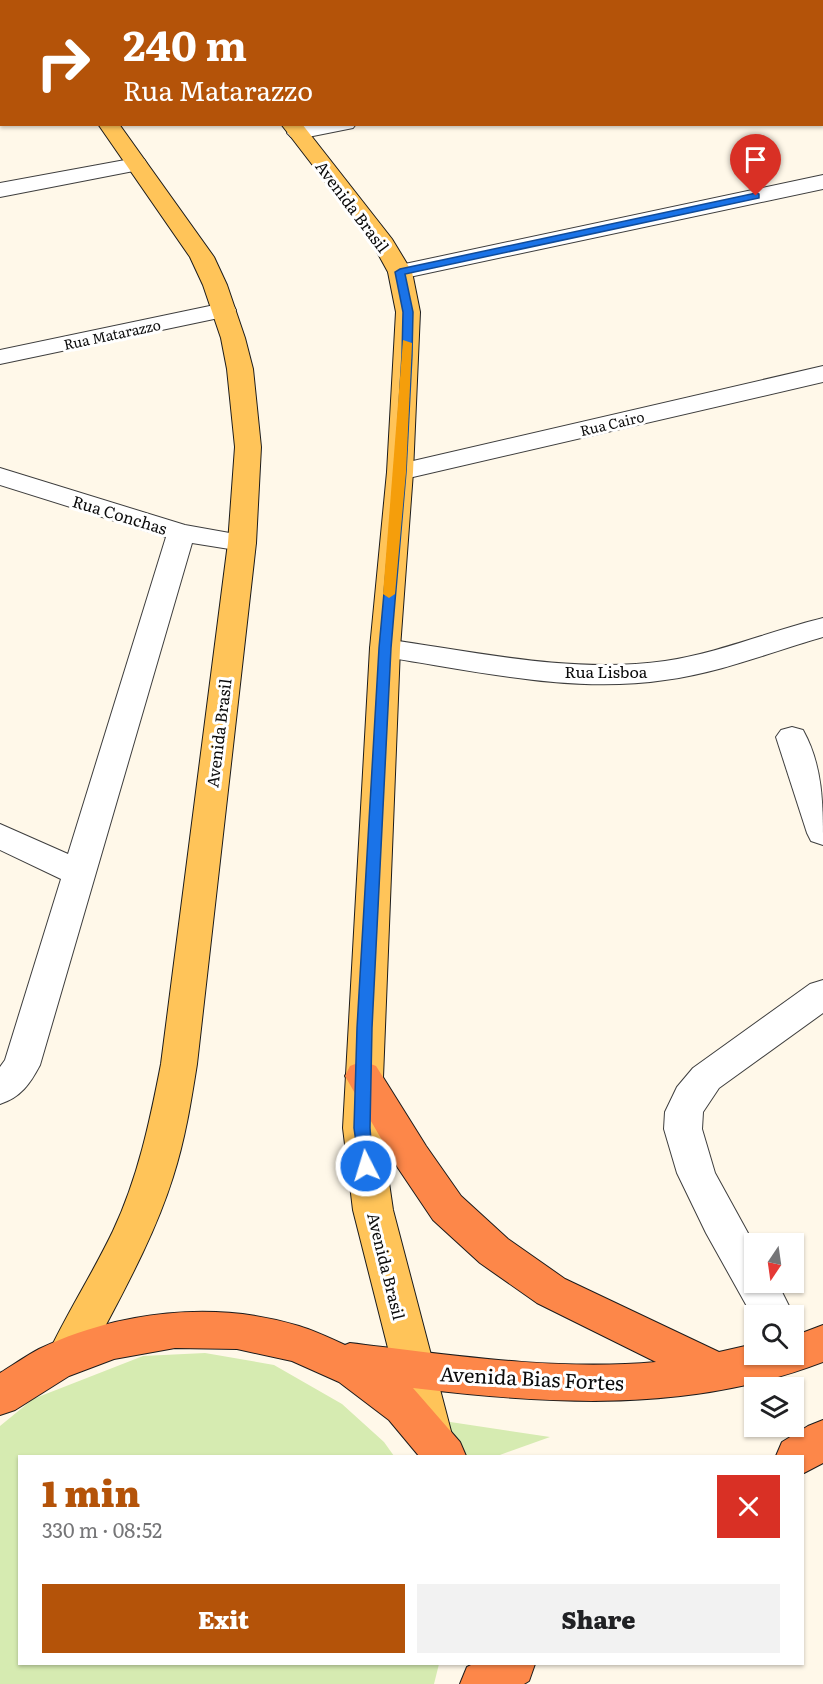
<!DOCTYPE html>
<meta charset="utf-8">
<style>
:root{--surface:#fff;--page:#f2f2f2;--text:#202124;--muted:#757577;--accent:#b45309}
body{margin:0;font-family:Literata,serif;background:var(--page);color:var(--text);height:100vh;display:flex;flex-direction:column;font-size:22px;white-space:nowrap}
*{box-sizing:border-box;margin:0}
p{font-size:20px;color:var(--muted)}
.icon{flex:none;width:33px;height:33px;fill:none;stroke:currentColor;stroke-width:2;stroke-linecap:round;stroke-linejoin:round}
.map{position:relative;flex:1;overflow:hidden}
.panel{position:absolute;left:18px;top:1455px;width:786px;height:210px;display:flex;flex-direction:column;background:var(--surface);border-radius:0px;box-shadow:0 2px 4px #0004}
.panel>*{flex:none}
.top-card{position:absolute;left:0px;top:0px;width:824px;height:126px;box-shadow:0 2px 4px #0004;background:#b45309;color:#fff;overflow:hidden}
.needle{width:39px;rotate:193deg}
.fabs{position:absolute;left:744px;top:1233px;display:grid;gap:12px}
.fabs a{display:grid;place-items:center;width:60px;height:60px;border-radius:0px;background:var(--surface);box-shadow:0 2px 4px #0004;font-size:30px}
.pin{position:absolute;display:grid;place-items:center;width:51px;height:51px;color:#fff;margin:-62px -26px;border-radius:50% 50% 50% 0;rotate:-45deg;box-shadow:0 0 6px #0007}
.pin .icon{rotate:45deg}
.me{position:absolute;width:66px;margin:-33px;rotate:355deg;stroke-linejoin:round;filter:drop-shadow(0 0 4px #0008)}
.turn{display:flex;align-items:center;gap:21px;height:126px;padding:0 24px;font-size:27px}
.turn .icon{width:78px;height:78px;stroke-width:2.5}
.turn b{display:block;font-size:42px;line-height:51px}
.round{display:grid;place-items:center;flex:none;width:63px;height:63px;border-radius:0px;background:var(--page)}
.head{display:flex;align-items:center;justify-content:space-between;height:102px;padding:0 24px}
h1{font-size:36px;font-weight:800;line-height:45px;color:var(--accent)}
.button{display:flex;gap:12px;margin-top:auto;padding:12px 24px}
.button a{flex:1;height:69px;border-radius:0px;background:var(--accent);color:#fff;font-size:24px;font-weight:800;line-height:69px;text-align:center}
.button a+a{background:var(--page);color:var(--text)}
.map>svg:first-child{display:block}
.green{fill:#d6ebb1}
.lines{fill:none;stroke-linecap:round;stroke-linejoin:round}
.minor-casing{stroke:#3e3e3e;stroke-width:2}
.major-casing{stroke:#1c1c1c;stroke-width:2}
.highway-casing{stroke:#1c1c1c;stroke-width:2}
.minor{fill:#fff;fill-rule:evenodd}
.major{fill:#ffc459;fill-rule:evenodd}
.highway{fill:#fd8749;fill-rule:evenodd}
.route{fill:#1a73e8;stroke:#114b97;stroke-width:1.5}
.slow{fill:#f59e0b}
.labels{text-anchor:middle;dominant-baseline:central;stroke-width:6;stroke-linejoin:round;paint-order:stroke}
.far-street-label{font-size:14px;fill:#0b0b0b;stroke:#fff}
.street-label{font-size:16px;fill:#0b0b0b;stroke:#fff}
.near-street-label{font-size:20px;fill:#0b0b0b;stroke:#fff}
</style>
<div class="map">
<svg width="823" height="1684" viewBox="0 0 823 1684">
<rect width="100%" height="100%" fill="#fff8e9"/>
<g class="green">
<path d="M 205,1353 L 274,1365 L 342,1404 L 384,1442 L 394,1456 L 20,1456 L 20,1664 L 439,1664 L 434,1684 L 0,1684 L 0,1426 L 33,1399 L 143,1356 Z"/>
<path d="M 437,1420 L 550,1437 L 497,1456 L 459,1456 Z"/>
</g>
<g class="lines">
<g class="minor-casing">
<g id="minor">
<path d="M 314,0 L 340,0 L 313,2 Z"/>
<path d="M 803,0 L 823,0 L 823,4 L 822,2 Z"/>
<rect x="822" y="30" width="1" height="12"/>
<rect x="0" y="50" width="2" height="12"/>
<path d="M 310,124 L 356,124 L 353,128 L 298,139 L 291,137 L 287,133 L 291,129 Z"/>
<path d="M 136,158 L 144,159 L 147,164 L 144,169 L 0,197 L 0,183 Z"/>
<path d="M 823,175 L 823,189 L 400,279 L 392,277 L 388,272 L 392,267 L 400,265 Z"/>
<path d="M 224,303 L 233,305 L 236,310 L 233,315 L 0,364 L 0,350 Z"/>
<path d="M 823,366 L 823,382 L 400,480 L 391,478 L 387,472 L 391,466 L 400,464 Z"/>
<path d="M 0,468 L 185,525 L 252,537 L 256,543 L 252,549 L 242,551 L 192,543 L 40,1065 C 30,1084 21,1097 0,1104 L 0,1067 L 5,1060 L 61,879 L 0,850 L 0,824 L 68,854 L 166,537 L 0,485 Z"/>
<path d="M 823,618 L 823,637 C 771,652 719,673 665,680 C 573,694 476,671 385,657 L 374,655 L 370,648 L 374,641 L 385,639 C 476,652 573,674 665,661 C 719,653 770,631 823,618 Z"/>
<path d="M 792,727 L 803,730 C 823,766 823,804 823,845 L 811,841 L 807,833 L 776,737 L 781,730 Z"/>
<path d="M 823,980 L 823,1013 L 719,1088 L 703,1112 L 702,1129 L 715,1173 L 754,1244 L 754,1282 L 777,1282 L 794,1316 L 794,1318 L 794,1316 L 754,1316 L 754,1319 L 706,1233 L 677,1173 L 664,1129 L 665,1112 L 677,1087 L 693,1068 L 810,984 Z"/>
</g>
</g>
<g class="major-casing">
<g id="major">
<path d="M 16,0 L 34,0 L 35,2 L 16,2 Z"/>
<path d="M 176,0 L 194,0 L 195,2 L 176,2 Z"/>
<path d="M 98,124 L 119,124 L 214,257 L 227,285 L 245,338 L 253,369 L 261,447 L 256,543 L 197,1064 C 191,1102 185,1140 173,1177 C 152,1244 115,1306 83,1369 L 68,1375 L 53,1369 L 47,1356 C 67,1313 93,1273 113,1231 C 138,1178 150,1121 161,1064 L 228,543 L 235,447 L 227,369 L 221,338 L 203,285 L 190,257 Z"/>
<path d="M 281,124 L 302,124 L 392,239 L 412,272 L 420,312 L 413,472 L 400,648 L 381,1128 L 393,1210 L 452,1435 L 446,1449 L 431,1455 L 416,1449 L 410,1435 L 353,1210 L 343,1128 L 370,648 L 387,472 L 396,312 L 388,272 L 371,241 Z"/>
</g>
</g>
<g class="highway-casing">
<g id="highway">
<path d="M 363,1061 L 376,1066 L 426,1146 L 461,1196 L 508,1239 L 565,1279 L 719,1352 L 754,1344 L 754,1354 L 794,1354 L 794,1336 L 823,1325 L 823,1362 C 690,1413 553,1405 413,1388 L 460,1442 L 466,1456 L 419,1456 L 389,1420 L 339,1382 L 292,1361 L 237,1349 L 175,1348 L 114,1359 L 69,1376 L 15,1410 L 0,1415 L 0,1373 C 13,1365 26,1356 39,1349 C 119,1311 214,1300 299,1326 C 315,1331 330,1338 345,1345 L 350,1343 C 450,1355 554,1371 656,1362 L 537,1303 L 480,1263 L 433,1220 L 398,1168 L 345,1076 L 350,1066 Z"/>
<path d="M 823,1420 L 823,1463 L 802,1474 L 802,1456 L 776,1456 L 782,1442 L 808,1426 Z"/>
<path d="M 473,1664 L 535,1664 L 529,1681 L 524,1684 L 460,1684 L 467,1667 Z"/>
</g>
</g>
<use href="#minor" class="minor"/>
<use href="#major" class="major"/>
<use href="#highway" class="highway"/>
</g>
<path class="route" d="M 756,193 L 759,194 L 759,198 L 405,274 L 413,312 L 412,355 L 406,472 L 391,648 L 372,1028 L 370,1128 L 373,1166 L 371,1171 L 366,1172 L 360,1171 L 354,1128 L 357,1028 L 379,648 L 395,472 L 402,355 L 403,312 L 395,272 L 400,269 Z"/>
<path class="slow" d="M 403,340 L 412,343 L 406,472 L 395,594 L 389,598 L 383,594 Z"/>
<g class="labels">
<g class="far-street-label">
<text transform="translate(112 334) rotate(-12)">Rua Matarazzo</text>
<text transform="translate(612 423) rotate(-13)">Rua Cairo</text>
</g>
<g class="street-label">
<text transform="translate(353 206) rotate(53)">Avenida Brasil</text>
<text transform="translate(120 514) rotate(17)">Rua Conchas</text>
<text x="606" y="671">Rua Lisboa</text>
<text transform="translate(218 733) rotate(-83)">Avenida Brasil</text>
<text transform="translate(387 1266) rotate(76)">Avenida Brasil</text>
</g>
<g class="near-street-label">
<text transform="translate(532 1377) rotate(3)">Avenida Bias Fortes</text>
</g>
</g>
</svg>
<div class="fabs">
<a><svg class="needle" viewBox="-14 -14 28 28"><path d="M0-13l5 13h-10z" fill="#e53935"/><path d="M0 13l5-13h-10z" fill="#757577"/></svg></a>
<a><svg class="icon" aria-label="search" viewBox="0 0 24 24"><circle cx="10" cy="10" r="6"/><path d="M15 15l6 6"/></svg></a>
<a><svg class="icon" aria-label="layers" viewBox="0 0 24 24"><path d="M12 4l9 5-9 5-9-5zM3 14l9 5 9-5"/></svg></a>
</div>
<div class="pin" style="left:756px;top:196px;background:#d93025"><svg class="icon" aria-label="arrive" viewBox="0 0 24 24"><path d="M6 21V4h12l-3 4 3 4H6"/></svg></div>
<svg class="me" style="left:366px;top:1166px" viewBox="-20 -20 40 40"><circle r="17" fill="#1a73e8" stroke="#fff" stroke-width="3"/><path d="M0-11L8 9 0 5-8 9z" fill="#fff"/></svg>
<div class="top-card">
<div class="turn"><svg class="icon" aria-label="right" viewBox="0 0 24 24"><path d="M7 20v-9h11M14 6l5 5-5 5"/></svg><div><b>240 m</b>Rua Matarazzo</div></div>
</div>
<section class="panel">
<div class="head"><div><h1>1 min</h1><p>330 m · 08:52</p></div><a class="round" style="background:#d93025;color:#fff"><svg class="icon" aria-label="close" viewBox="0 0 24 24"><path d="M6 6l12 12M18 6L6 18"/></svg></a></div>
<div class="button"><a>Exit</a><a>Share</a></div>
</section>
</div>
